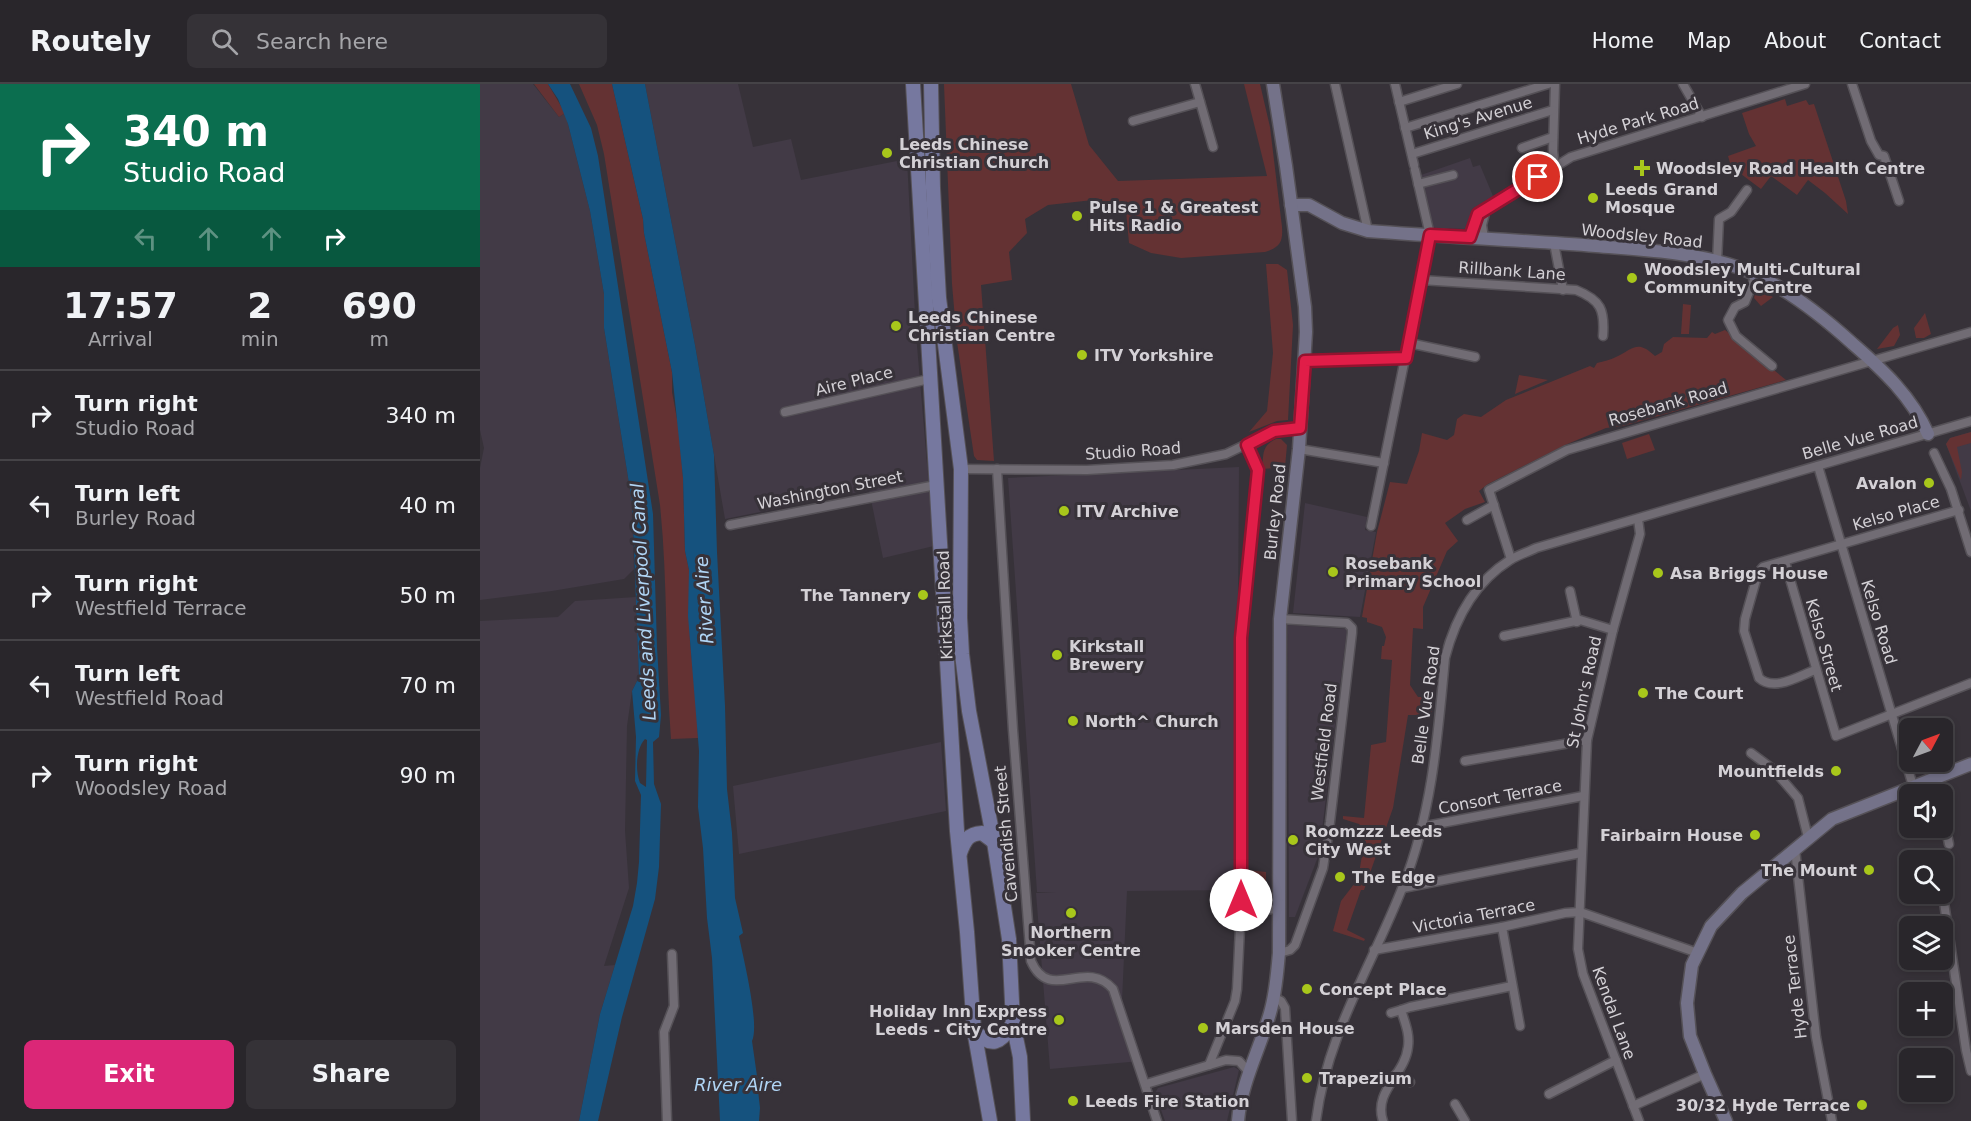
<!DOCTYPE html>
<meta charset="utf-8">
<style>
:root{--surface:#29262b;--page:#353237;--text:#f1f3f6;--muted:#a5a5a9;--line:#454347;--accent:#db2777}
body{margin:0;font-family:"DejaVu Sans",sans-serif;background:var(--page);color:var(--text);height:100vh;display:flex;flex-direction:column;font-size:22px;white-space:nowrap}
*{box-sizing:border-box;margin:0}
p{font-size:20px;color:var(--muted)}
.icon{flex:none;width:33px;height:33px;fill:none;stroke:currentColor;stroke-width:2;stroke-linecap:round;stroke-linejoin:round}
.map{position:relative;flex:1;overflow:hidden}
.side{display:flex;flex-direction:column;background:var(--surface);width:480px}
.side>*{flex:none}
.banner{background:#0b6e4f;color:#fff;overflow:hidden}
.needle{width:39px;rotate:49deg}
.tools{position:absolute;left:1419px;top:634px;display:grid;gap:12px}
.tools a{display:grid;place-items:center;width:54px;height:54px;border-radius:9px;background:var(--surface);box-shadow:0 3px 9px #0003,0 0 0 2px var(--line);font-size:30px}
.pin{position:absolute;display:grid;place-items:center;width:51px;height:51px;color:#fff;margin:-26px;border:3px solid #fff;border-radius:50%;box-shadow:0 2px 6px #0007}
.me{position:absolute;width:66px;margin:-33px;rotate:0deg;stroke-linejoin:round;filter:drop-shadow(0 0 4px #0008)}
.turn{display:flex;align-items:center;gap:21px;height:126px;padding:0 24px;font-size:27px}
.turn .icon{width:78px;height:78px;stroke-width:2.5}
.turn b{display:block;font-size:42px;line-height:51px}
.lanes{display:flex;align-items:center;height:57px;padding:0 24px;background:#0003;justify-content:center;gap:30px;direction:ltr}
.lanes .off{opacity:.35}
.eta{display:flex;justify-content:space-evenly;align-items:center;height:102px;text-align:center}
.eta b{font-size:36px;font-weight:700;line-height:42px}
.cta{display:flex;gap:12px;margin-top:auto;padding:12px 24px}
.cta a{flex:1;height:69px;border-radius:9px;background:var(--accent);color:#fff;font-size:24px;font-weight:700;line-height:69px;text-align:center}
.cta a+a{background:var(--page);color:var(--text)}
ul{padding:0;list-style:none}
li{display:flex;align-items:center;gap:18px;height:90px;padding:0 24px;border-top:2px solid var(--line)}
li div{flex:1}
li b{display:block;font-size:22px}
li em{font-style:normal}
header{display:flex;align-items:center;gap:36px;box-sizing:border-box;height:84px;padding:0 30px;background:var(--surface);border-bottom:2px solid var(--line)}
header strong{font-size:28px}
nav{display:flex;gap:33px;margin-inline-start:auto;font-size:21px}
.search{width:420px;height:54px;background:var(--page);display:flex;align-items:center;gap:15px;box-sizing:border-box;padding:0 21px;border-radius:9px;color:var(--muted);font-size:22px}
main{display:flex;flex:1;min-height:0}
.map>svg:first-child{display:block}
.built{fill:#423a46}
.green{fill:#643233}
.water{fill:#15527e;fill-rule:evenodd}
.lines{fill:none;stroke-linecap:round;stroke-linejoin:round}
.street-casing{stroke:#555157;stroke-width:11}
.secondary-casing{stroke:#555157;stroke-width:15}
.primary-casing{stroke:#555157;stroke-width:16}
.street{stroke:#716c74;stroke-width:8}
.secondary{stroke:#747289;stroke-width:12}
.primary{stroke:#76789f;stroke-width:14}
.route-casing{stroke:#92132f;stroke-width:15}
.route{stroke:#e11d48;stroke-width:10}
.poi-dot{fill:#a8c71b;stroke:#373239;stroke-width:2}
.labels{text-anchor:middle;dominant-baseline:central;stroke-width:6;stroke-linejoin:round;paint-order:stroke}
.street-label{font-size:16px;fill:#d4d1d6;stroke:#373239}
.poi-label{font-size:16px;font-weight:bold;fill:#d4d1d6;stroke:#373239;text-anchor:start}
.water-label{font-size:18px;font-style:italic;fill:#b0d5f5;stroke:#373239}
</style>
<header>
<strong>Routely</strong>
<div class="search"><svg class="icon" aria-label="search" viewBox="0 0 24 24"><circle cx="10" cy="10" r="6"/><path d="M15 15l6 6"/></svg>Search here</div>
<nav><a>Home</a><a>Map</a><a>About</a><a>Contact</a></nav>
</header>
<main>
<section class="side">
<div class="banner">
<div class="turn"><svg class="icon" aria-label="right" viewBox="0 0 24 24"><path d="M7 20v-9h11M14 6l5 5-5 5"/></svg><div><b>340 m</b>Studio Road</div></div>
<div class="lanes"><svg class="icon off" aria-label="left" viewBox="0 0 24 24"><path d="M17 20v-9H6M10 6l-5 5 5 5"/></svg><svg class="icon off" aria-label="ahead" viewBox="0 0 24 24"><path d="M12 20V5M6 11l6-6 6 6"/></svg><svg class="icon off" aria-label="ahead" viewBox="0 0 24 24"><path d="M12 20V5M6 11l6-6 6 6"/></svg><svg class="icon" aria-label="right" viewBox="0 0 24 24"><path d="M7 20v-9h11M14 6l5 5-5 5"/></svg></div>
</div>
<div class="eta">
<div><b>17:57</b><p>Arrival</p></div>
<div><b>2</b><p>min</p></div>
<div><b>690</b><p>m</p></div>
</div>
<ul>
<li><svg class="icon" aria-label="right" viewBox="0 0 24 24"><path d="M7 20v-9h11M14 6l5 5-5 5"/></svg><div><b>Turn right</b><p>Studio Road</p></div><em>340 m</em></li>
<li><svg class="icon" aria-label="left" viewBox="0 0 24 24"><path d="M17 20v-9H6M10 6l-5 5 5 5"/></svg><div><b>Turn left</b><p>Burley Road</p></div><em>40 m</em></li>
<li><svg class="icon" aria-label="right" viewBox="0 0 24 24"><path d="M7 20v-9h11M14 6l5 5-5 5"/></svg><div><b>Turn right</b><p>Westfield Terrace</p></div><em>50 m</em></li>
<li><svg class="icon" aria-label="left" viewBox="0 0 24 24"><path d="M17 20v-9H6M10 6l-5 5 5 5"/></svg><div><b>Turn left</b><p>Westfield Road</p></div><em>70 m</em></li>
<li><svg class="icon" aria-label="right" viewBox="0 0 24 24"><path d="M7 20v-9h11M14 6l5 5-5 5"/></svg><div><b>Turn right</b><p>Woodsley Road</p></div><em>90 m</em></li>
</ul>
<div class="cta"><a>Exit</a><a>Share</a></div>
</section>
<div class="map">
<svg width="1491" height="1037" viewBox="0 0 1491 1037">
<rect width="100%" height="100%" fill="#373239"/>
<g class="built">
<path d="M 0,0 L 53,0 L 79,33 L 85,29 L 88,40 L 110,127 L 124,210 L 124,244 L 152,418 L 154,485 L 144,495 L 72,507 L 0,516 L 0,384 L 4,364 L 0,346 Z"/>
<path d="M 165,0 L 258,0 L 273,63 L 311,55 L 321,96 L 427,75 L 436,250 L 454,462 L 403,474 L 389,406 L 245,435 L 215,261 Z"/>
<path d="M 990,74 L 993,83 L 1000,81 L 1013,112 L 996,126 L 987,145 L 955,144 L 953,143 L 941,91 Z"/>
<path d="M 1491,348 L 1491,427 L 1466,360 L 1470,354 Z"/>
<path d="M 759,383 L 756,806 L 647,807 L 642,917 L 661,977 L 570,985 L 556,809 L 576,808 L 557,808 L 528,394 Z"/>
<path d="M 825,419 L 887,433 L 885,446 L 896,448 L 880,533 L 813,529 Z"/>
<path d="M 156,513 L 159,593 L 152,607 L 147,642 L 145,747 L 149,804 L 124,882 L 135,881 L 120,930 L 99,1037 L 0,1037 L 0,537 L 78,533 L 95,517 Z"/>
<path d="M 808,541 L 867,545 L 839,770 L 815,833 L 809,833 Z"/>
<path d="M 461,658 L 466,727 L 259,770 L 253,702 Z"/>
<path d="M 754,983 L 759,986 L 747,1037 L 685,1037 L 675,1009 L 678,1004 Z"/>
</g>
<g class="green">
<path d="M 54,0 L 68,0 L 85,29 L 79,33 Z"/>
<path d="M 99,0 L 132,0 L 163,135 L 164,149 L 192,288 L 192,308 L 199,346 L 203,394 L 205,467 L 209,486 L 210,557 L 216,616 L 218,654 L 191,655 C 185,577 188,498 180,421 L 124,70 L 117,41 Z"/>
<path d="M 464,0 L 591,0 L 609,61 L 638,97 L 787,92 L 764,0 L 780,0 L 790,43 L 802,143 C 803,158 800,163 785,168 L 701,174 L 671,169 L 649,159 L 646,127 L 624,128 L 622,115 L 568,121 L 545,135 L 547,149 L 529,168 L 532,196 L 501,201 L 514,377 L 497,376 L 494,372 L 477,258 L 472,200 Z"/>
<path d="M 1305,15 L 1307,22 L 1326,16 L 1329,21 L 1334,20 L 1366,117 L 1368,130 L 1345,109 L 1328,96 L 1317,111 L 1291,92 L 1281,105 L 1261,90 L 1257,96 L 1254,93 L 1248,72 L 1276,62 L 1269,50 L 1262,29 Z"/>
<path d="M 786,180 L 798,180 L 807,186 L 813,241 L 808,336 L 797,337 L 769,348 L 787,327 L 793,269 Z"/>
<path d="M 1280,206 L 1293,213 L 1281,222 L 1274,214 L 1275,210 Z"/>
<path d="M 1203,220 L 1211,221 L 1209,250 L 1201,250 Z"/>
<path d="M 1445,229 L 1451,250 L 1444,254 L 1436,254 L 1434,244 Z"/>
<path d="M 1418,241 L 1420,251 L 1414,262 L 1397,265 L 1413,244 Z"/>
<path d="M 1245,246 L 1306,296 L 1143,342 L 1126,344 L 1085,361 L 1008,400 L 999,407 L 1005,418 L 985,425 L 965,439 L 978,457 L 967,467 L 943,523 L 943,545 L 933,544 L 930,601 L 938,613 L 952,613 L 952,631 L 928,631 L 913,724 L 884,806 L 881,806 L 867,846 L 885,855 L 884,857 L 853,847 L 861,817 L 878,795 L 885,754 L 884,746 L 879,740 L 863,735 L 863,732 L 884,734 L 891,661 L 906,658 L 912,576 L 901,575 L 902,562 L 904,562 L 906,553 L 902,543 L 887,538 L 887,534 L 882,533 L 897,448 L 910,398 L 927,400 L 939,367 L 942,349 L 967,356 L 974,351 L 977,335 L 984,330 L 1001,333 L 1026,316 L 1110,282 L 1114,284 L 1117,279 C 1124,277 1130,276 1136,273 C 1153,265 1157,255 1175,272 L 1182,268 L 1184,260 L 1193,253 L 1227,254 L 1232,248 L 1235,250 Z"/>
<path d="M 1039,291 L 1068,296 L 1035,310 Z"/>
<path d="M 1491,348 L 1491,359 L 1477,363 L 1482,388 L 1481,396 L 1466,360 L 1470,354 Z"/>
<path d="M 1169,350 L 1175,366 L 1147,375 L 1142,359 Z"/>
<path d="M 796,355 L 801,355 L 807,361 L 805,383 L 782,385 C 784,370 781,362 796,355 Z"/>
<path d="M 767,786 L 786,788 L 786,811 L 783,815 L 774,815 L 769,810 Z"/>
</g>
<g class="water">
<path d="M 68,0 L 90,0 L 111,44 L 118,72 L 173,430 L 177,563 L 181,631 L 179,653 L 173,658 L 174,700 L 181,720 L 179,783 L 175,815 L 142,933 L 118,1037 L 99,1037 L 120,930 L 153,822 L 157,799 L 159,778 L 161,711 L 155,697 L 156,653 L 152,607 L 159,593 L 152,418 L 124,244 L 124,210 L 110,127 L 88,40 L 78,15 ZM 165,655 L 167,656 L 166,703 L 160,699 C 155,687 156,664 165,655 Z"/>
<path d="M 132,0 L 165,0 L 215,261 L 234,371 L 237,468 L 245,622 L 247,705 L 252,749 L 255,814 L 263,849 L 259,852 C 263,873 280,940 272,957 L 277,992 L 282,1001 L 278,1006 L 280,1024 L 279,1037 L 240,1037 L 232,874 L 227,834 L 223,764 L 218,723 L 219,667 L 208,532 L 209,486 L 205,467 L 203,394 L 192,288 L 164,149 L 163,135 Z"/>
</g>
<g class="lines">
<g class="street-casing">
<g id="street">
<path d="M 715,0 L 733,63"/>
<path d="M 855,0 L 888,147"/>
<path d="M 915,0 L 934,81"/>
<path d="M 1075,0 L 1073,67 L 1075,83"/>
<path d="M 1203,0 L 1222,33"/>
<path d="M 1372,0 L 1391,57 L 1399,71 L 1404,72 L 1419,117"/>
<path d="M 919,18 L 977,0"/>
<path d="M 653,37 L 720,18"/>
<path d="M 925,44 L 1068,0"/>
<path d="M 1042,64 L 1073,53"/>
<path d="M 932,70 L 1073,26"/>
<path d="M 938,100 L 973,91"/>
<path d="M 990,153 L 998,131 L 1091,73 L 1325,0"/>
<path d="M 1004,154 L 1002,141 L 1006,125"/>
<path d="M 1074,159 L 1083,206"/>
<path d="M 1237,178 L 1239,135 L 1251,128 L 1267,106"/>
<path d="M 1276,191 L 1265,218 L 1255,223 L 1248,236 L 1256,252 L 1292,282"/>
<path d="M 941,196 L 1096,206 C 1121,216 1125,226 1123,252"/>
<path d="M 929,259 L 995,273"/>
<path d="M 825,277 L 925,274"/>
<path d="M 305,328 L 449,295"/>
<path d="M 819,365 L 904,379"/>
<path d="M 1454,369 L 1471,405 L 1491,468"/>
<path d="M 1338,382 L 1433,702"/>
<path d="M 481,385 L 607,386 L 693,381 L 746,370 L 794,347 L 821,344"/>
<path d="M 517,385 L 533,646 L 551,877 C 570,920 605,873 633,905 L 677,1037"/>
<path d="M 1158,435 L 1160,450 L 1133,546 L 1107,656 L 1098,865 L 1103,890 L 1159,1037"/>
<path d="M 987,436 L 1014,421"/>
<path d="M 250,441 L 456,401"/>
<path d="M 891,442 L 950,151 L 935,86"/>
<path d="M 1031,475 L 1009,406 L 1087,366 L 1491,248"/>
<path d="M 1305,478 L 1356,652 L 1491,599"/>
<path d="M 1090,507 L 1097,538"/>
<path d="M 1024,552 L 1100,536 L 1133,546"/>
<path d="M 1335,586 C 1319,592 1294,608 1279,594 L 1264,547 L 1265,535 L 1278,489 L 1283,483 L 1479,426"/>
<path d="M 1271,669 L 1294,686 L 1318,714 L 1328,753"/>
<path d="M 985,677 L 1107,656"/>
<path d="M 1455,693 L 1459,711"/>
<path d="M 1462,727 L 1469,760"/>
<path d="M 941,743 L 1103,712"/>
<path d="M 1315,765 L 1336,953 L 1352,1037"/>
<path d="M 923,804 L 1101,769"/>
<path d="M 1462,805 L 1486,966 L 1491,987"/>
<path d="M 761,823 L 799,826"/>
<path d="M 1022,843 L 1040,942"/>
<path d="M 894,866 L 1022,843 L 1085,829 L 1100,828 L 1218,869"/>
<path d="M 799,869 L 810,866 L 815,861 L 843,784 L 850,738 L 872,549 L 872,544 L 867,539 L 800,535"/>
<path d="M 795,914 L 801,917 L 805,924 L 812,1037"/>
<path d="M 911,929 L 921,926"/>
<path d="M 729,981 L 755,917 L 757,905 L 761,823 L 761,554 L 778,386 L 767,361"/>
<path d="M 916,990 L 930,998"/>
<path d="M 666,1000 L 746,976 L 759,977 L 769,988"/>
<path d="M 1069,1010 L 1136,976"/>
<path d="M 975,1020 L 985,1037"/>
<path d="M 1153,1022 L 1225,990"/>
<path d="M 187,1037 L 184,948 L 194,922 L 192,870"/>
<path d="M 836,1037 C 847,949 892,882 923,802 C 952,730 958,651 965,574 C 975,535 995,498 1030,476 C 1038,471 1048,468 1056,464 L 1491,337"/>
<path d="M 903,1037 C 893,1007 925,991 928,963 C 930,950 925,939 921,926 L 930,923 L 1032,902"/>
</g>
</g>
<g class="secondary-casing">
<g id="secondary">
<path d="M 811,121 L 829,121 L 862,139 L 888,147 C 964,153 1040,156 1116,162 C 1164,166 1214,168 1260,184 C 1302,200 1340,230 1373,260 C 1403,286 1432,313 1448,350"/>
<path d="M 758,1037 C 761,999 780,965 790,929 C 796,909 797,889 799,869 L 800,535 L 819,365 L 826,248 L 825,223 L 806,82 L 793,0"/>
<path d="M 1246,1037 L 1225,990 L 1210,952 L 1207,919 L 1212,881 L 1231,842 L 1262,809 L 1352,735 L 1491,680"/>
</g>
</g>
<g class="primary-casing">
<g id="primary">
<path d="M 433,0 L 477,747 L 487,848 L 494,946 L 510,1037"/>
<path d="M 451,0 L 453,104 L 459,214 L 481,385 L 480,534 L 482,570 L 489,627 L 514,758 L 529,855 L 533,939 L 540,973 L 543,1037"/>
<path d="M 480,769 C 485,756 488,750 502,749 L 514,758"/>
<path d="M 494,946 C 511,965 521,960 533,939"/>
</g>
</g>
<use href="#street" class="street"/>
<use href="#secondary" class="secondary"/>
<use href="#primary" class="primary"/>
</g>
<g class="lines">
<g class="route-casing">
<path id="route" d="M 761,816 L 761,554 L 778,386 L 767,361 L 794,347 L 820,344 L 825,277 L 926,274 L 950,151 L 990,153 L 998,130 L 1058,93"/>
</g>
<use href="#route" class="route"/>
</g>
<g class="poi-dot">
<circle cx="407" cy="69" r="6"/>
<path d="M1159 75h6v6h6v6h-6v6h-6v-6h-6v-6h6z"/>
<circle cx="1113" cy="114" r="6"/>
<circle cx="597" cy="132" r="6"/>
<circle cx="1152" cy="194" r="6"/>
<circle cx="416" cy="242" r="6"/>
<circle cx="602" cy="271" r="6"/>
<circle cx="1449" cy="399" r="6"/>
<circle cx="584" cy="427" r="6"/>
<circle cx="853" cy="488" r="6"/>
<circle cx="1178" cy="489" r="6"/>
<circle cx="443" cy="511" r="6"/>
<circle cx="577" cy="571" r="6"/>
<circle cx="1163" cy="609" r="6"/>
<circle cx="593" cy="637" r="6"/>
<circle cx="1356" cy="687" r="6"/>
<circle cx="1275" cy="751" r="6"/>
<circle cx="813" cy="756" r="6"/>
<circle cx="1389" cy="786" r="6"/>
<circle cx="860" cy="793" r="6"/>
<circle cx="591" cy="829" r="6"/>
<circle cx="827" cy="905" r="6"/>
<circle cx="579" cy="936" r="6"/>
<circle cx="723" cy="944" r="6"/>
<circle cx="827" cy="994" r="6"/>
<circle cx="593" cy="1017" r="6"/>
<circle cx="1382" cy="1021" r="6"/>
</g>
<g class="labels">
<g class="street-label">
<text transform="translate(998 34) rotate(-17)">King's Avenue</text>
<text transform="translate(1158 37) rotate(-17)">Hyde Park Road</text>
<text transform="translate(1162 152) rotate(6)">Woodsley Road</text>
<text transform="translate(1032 187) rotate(4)">Rillbank Lane</text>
<text transform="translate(374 297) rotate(-14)">Aire Place</text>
<text transform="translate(1188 320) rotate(-16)">Rosebank Road</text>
<text transform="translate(1380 354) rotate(-16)">Belle Vue Road</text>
<text transform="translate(653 367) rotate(-4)">Studio Road</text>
<text transform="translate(350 406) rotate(-11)">Washington Street</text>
<text transform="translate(795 428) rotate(-84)">Burley Road</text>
<text transform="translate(1416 429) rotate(-16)">Kelso Place</text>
<text transform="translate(465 521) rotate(-92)">Kirkstall Road</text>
<text transform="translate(1399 538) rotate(73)">Kelso Road</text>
<text transform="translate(1344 561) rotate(74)">Kelso Street</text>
<text transform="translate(1104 608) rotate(-78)">St John's Road</text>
<text transform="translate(946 621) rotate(-82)">Belle Vue Road</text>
<text transform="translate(844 658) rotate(-83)">Westfield Road</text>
<text transform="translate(1020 713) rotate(-11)">Consort Terrace</text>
<text transform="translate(526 750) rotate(-95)">Cavendish Street</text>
<text transform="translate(994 832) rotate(-11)">Victoria Terrace</text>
<text transform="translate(1315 903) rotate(-97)">Hyde Terrace</text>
<text transform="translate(1134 929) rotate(70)">Kendal Lane</text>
</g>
<g class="poi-label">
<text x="419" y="60">Leeds Chinese<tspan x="419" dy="18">Christian Church</tspan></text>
<text x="1176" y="84">Woodsley Road Health Centre</text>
<text x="1125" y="105">Leeds Grand<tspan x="1125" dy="18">Mosque</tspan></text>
<text x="609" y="123">Pulse 1 &amp; Greatest<tspan x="609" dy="18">Hits Radio</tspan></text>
<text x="1164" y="185">Woodsley Multi-Cultural<tspan x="1164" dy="18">Community Centre</tspan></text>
<text x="428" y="233">Leeds Chinese<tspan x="428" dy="18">Christian Centre</tspan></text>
<text x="614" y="271">ITV Yorkshire</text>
<text x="1437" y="399" text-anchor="end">Avalon</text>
<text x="596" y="427">ITV Archive</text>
<text x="865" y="479">Rosebank<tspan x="865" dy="18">Primary School</tspan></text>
<text x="1190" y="489">Asa Briggs House</text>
<text x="431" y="511" text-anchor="end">The Tannery</text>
<text x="589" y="562">Kirkstall<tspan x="589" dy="18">Brewery</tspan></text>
<text x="1175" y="609">The Court</text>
<text x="605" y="637">North^ Church</text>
<text x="1344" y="687" text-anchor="end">Mountfields</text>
<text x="825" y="747">Roomzzz Leeds<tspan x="825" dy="18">City West</tspan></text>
<text x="1263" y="751" text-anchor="end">Fairbairn House</text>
<text x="1377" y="786" text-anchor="end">The Mount</text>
<text x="872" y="793">The Edge</text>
<text x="591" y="848" text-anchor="middle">Northern<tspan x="591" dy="18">Snooker Centre</tspan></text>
<text x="839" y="905">Concept Place</text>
<text x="567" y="927" text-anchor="end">Holiday Inn Express<tspan x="567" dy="18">Leeds - City Centre</tspan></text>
<text x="735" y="944">Marsden House</text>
<text x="839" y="994">Trapezium</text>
<text x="605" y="1017">Leeds Fire Station</text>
<text x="1370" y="1021" text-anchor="end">30/32 Hyde Terrace</text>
</g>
<g class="water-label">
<text transform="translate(224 516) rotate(-94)">River Aire</text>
<text transform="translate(163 518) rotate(-93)">Leeds and Liverpool Canal</text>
<text x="258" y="1000">River Aire</text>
</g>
</g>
</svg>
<div class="tools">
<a><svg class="needle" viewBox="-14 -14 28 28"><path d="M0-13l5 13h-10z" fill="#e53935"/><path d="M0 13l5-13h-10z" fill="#a5a5a9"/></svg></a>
<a><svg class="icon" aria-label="sound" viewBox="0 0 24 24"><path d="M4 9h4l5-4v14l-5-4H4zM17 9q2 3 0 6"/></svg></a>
<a><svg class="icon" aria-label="search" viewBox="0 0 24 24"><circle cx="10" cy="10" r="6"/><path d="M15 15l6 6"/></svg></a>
<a><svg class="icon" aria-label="layers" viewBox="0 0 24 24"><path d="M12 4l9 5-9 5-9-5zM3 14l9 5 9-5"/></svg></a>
<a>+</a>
<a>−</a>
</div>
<div class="pin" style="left:1058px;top:93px;background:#d93025"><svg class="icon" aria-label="arrive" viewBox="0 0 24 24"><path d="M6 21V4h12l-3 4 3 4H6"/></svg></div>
<svg class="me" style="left:761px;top:816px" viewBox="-20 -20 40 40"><circle r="19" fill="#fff"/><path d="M0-13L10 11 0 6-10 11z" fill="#e11d48"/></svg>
</div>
</main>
